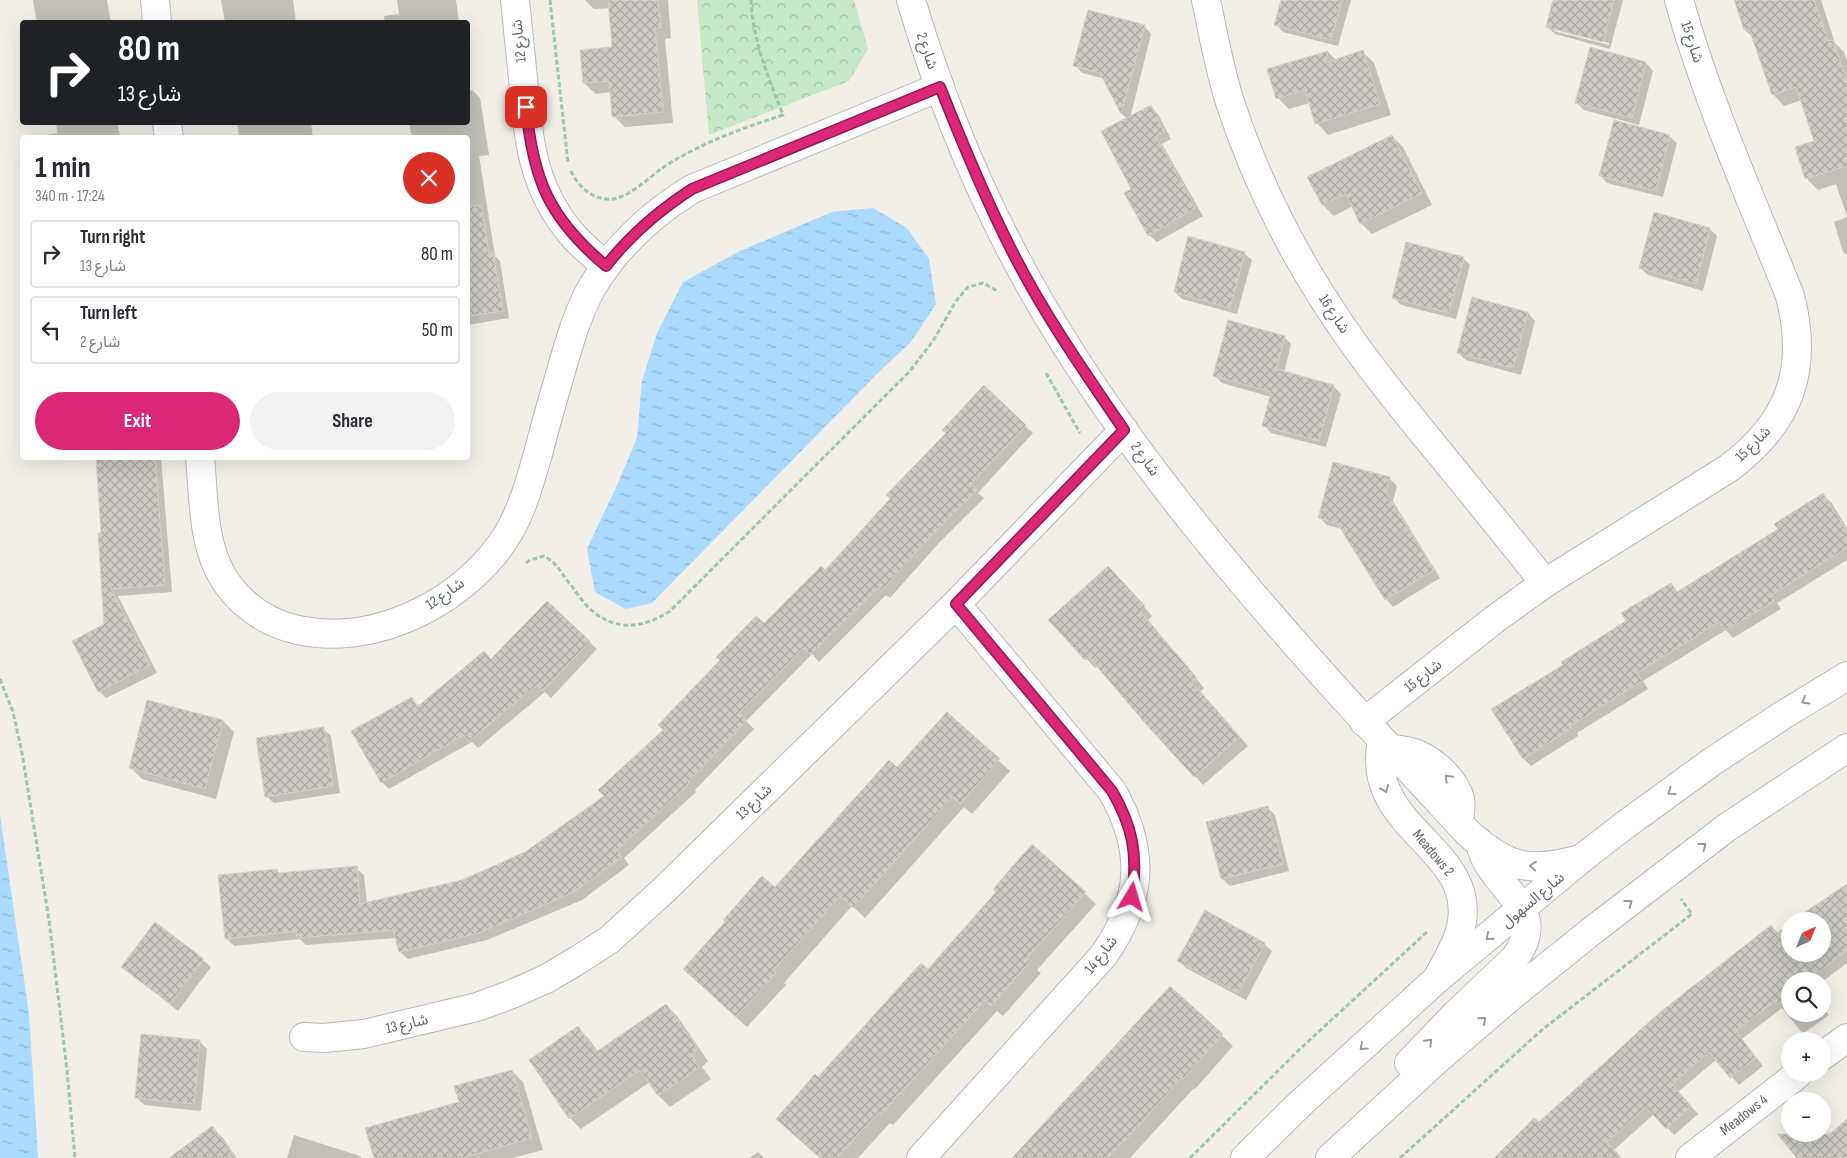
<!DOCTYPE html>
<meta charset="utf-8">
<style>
:root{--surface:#fff;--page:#f2f2f3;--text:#2b2b33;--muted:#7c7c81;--line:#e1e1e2;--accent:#db2777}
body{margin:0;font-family:"Sofia Sans Condensed","Noto Sans Arabic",sans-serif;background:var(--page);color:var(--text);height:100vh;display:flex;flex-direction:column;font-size:19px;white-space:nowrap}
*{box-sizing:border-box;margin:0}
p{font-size:16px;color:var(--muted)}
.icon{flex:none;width:28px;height:28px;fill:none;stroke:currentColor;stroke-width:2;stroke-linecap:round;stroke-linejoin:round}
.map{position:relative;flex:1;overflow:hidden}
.sheet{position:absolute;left:20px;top:135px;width:450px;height:325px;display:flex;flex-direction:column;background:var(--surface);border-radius:5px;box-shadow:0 5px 20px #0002}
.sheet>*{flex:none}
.banner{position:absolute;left:20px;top:20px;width:450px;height:105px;border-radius:5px;box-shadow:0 5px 20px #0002;background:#202124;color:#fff;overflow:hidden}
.needle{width:32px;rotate:43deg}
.buttons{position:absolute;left:1781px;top:912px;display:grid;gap:10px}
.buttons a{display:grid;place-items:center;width:50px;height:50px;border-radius:50%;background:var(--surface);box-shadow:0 5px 20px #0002;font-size:25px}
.pin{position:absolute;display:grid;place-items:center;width:42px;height:42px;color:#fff;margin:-21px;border-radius:10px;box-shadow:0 2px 8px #0006}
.me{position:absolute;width:55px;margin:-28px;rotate:7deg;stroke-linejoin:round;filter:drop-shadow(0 0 4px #0008)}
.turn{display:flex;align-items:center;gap:18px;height:105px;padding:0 15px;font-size:22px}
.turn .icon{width:65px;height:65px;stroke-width:2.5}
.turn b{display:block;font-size:35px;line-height:42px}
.round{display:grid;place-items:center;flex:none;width:52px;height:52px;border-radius:26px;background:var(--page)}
.headline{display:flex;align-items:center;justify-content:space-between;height:85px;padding:0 15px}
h1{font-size:30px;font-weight:700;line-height:38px}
.action{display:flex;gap:10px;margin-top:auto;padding:10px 15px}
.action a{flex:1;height:58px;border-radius:30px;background:var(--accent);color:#fff;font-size:20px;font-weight:700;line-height:58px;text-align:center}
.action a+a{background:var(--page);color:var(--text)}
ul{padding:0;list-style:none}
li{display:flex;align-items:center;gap:15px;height:68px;margin:0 10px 8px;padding:0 5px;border:2px solid var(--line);border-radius:5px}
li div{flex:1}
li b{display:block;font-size:19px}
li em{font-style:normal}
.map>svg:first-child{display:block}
.forest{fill:url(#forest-crowns)}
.water{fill:url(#water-ripples)}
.shadow{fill:#0003;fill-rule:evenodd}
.building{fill:url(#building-cross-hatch);stroke:#d6d1c6}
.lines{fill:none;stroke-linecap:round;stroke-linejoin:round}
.minor-casing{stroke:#b5b8bc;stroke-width:30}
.secondary-casing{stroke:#b6babf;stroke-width:30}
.path{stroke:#9cc7a9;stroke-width:3;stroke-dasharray:5 2.5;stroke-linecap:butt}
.minor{stroke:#fff;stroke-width:28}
.secondary{stroke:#fff;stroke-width:28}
.oneway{stroke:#979a9d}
.route-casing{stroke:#8e194d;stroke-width:12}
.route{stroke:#db2777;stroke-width:9}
.labels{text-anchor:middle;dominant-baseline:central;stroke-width:4;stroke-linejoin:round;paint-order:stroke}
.street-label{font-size:15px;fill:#5f6368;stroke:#fff}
</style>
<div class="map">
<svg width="1847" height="1158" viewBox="0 0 1847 1158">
<defs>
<pattern id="forest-crowns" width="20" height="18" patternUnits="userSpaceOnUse" patternTransform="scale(1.25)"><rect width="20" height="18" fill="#c5e8c5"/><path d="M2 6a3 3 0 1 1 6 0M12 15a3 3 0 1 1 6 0" fill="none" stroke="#a3c0a4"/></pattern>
<pattern id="water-ripples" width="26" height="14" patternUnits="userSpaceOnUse" patternTransform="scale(1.25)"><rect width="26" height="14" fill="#aadaff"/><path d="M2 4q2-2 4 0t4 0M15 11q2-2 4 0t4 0" fill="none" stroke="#8eb4d2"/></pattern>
<pattern id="building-cross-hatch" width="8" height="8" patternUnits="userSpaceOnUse" patternTransform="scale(1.25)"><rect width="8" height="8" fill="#cccac5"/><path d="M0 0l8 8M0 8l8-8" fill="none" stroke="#a9a8a4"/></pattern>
</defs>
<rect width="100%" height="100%" fill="#f1efe8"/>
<path class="forest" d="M 697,0 L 854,0 L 868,49 L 849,81 L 709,135 Z"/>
<g class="water">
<path d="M 873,208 L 907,228 L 929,259 L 936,304 L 911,342 L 882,369 L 652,603 L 626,609 L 595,592 L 587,549 L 618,483 L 637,438 L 642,381 L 657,333 L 683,282 L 740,251 L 832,212 Z"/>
<path d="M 0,815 L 29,1014 L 38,1158 L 0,1158 Z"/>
</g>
<g class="shadow">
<path d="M 33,0 L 107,0 L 111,22 L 40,22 L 36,19 Z"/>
<path d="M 221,0 L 294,0 L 293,0 L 296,22 L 225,22 Z"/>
<path d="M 397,0 L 456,0 L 459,22 L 385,22 L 384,16 L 399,14 Z"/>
<path d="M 585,0 L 668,0 L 671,38 L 665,39 L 673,123 L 625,127 L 614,116 L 612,92 L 596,94 L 584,83 L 614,48 L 610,8 L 594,9 Z"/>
<path d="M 1282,0 L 1351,0 L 1338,46 L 1283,32 L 1276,24 Z"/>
<path d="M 1554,0 L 1623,0 L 1610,49 L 1555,34 L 1547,27 ZM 1554,28 L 1609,43 L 1609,45 L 1554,31 Z"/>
<path d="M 1735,0 L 1821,0 L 1835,43 L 1844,52 L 1847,61 L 1847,216 L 1836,184 L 1818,190 L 1806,178 L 1816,142 L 1802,100 L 1784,106 L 1773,94 L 1753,38 L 1745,30 Z"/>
<path d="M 1144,26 L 1151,34 L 1130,118 L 1151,107 L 1158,114 L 1171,139 L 1162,144 L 1203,216 L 1157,242 L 1149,235 L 1133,190 L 1127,119 L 1122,114 L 1105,79 L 1082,73 L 1075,65 Z"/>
<path d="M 1591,48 L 1646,63 L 1653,71 L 1639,125 L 1584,110 L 1576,102 Z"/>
<path d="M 1328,52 L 1336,60 L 1363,52 L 1374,63 L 1391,115 L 1328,135 L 1317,123 L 1310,103 L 1289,109 L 1278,98 L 1269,70 Z"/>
<path d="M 468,73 L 470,91 L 472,90 L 480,98 L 489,155 L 479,156 L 495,256 L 500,261 L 509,318 L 468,325 L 468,138 L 412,138 L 409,122 L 468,122 Z"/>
<path d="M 56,122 L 117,122 L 120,138 L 45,138 L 45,135 L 57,133 Z"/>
<path d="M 237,122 L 311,122 L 313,138 L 239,138 Z"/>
<path d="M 1392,136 L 1403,147 L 1432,205 L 1372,234 L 1361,223 L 1353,206 L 1334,216 L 1323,205 Z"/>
<path d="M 1669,136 L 1677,143 L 1663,197 L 1607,183 L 1600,175 Z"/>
<path d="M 1847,217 L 1847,255 L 1843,252 L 1834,222 Z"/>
<path d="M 1710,229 L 1717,236 L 1703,291 L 1648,275 L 1640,268 Z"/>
<path d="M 1244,253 L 1252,260 L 1237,314 L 1182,299 L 1175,292 Z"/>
<path d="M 1463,258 L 1470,265 L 1456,319 L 1401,305 L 1393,297 Z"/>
<path d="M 1473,298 L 1528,313 L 1535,321 L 1521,375 L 1466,360 L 1458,353 Z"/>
<path d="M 1284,337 L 1291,344 L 1284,373 L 1333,386 L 1341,394 L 1326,447 L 1271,433 L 1264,425 L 1271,397 L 1222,383 L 1215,376 Z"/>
<path d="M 1025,426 L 1033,433 L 978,493 L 984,498 L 937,545 L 890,598 L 886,595 L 819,662 L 812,654 L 746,721 L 754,729 L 695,790 L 696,792 L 624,858 L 629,865 L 582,900 L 487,940 L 408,959 L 400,952 L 396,938 L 306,945 L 300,939 L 234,946 L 226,938 L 277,870 L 281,874 L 356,868 L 364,875 L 367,904 L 462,881 L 526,854 L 606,796 L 764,625 L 825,572 Z"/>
<path d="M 97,458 L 161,458 L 172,592 L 118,596 L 157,673 L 106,698 L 99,691 L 105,625 L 102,534 Z"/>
<path d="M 1389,478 L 1397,486 L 1393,501 L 1440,578 L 1393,607 L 1386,599 L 1342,529 L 1327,525 L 1320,518 Z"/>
<path d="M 1823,495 L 1831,502 L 1847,528 L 1847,560 L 1777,603 L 1781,609 L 1733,638 L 1726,630 L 1643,681 L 1648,689 L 1577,733 L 1578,736 L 1531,766 L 1524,759 L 1493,710 L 1565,665 L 1628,622 L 1670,584 L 1678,592 L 1779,529 Z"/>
<path d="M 1117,576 L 1152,616 L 1148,620 L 1204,688 L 1200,692 L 1248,746 L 1203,785 L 1145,722 L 1098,665 L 1095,668 L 1050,620 Z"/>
<path d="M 547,602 L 597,649 L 551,698 L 545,692 L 478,748 L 472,742 L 389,789 L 382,782 L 411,698 L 420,707 L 492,661 Z"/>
<path d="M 947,714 L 1010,771 L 972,814 L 964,807 L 865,918 L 852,906 L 784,983 L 786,985 L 747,1027 L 695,980 L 775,889 L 897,769 Z"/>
<path d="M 223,721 L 234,732 L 216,799 L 142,779 L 131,768 Z"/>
<path d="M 323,729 L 331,736 L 340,793 L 274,803 L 266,796 Z"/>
<path d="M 1267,807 L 1275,815 L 1289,871 L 1230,886 L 1222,879 Z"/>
<path d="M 1032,846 L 1096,904 L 1037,970 L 1041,973 L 1003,1016 L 997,1011 L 893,1125 L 890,1123 L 858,1158 L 820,1158 L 818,1079 L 928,971 L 998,892 Z"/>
<path d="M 1847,886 L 1847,963 L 1822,982 L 1790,981 L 1790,1014 L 1822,1014 L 1822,1007 L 1829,1015 L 1803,1034 L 1782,1008 L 1742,1039 L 1763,1066 L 1739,1085 L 1717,1059 L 1678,1092 L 1698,1114 L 1674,1135 L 1654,1114 L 1614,1150 L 1621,1158 L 1496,1158 L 1539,1124 L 1771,926 L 1778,933 L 1790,925 L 1790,954 L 1822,954 L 1822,921 L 1795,921 Z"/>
<path d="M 1264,944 L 1272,951 L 1246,1000 L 1186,968 L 1179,961 Z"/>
<path d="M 203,960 L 211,967 L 178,1011 L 123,967 Z"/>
<path d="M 1170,988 L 1233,1046 L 1195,1089 L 1194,1088 L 1130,1158 L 1014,1158 Z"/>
<path d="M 666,1005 L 677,1016 L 708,1061 L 702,1067 L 711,1079 L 670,1107 L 659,1096 L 650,1082 L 581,1129 L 570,1118 L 530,1060 L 578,1028 L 589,1039 L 598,1052 Z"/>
<path d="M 199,1041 L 207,1049 L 201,1111 L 144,1105 L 136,1097 Z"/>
<path d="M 512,1071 L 523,1082 L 543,1150 L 512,1158 L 375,1158 Z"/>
<path d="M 212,1127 L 223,1138 L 237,1158 L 171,1158 Z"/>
<path d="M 294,1135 L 360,1156 L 362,1158 L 287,1158 Z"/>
<path d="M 758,1152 L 764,1158 L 749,1158 Z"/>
</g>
<g class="building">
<path d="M 608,0 L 658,0 L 661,28 L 655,28 L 663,112 L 612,117 L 609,81 L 583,83 L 580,50 L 612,47 Z"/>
<path d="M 1281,0 L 1342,0 L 1331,40 L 1274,25 Z"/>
<path d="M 1553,0 L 1614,0 L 1603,42 L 1546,27 Z"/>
<path d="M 1734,0 L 1814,0 L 1828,41 L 1833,40 L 1847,81 L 1847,166 L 1805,179 L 1795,147 L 1814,141 L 1796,87 L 1772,95 L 1749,29 L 1744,30 Z"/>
<path d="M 1088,10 L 1145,25 L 1121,114 L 1100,73 L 1073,66 Z"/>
<path d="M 1590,47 L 1646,62 L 1632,118 L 1575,103 Z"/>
<path d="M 1363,50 L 1380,104 L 1315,124 L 1305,90 L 1276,99 L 1267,69 L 1328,51 L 1325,63 Z"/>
<path d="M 1151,105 L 1165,132 L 1156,136 L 1196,208 L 1148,236 L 1124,193 L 1131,189 L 1101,131 Z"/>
<path d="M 1614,120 L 1670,135 L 1656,191 L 1599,176 Z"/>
<path d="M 1392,135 L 1422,193 L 1360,224 L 1346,194 L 1322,205 L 1307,177 Z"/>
<path d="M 481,205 L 489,253 L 493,252 L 503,311 L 468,316 L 468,206 Z"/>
<path d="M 1654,212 L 1710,228 L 1696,284 L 1639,268 Z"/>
<path d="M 1188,236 L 1245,252 L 1230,308 L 1174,292 Z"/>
<path d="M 1406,242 L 1464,257 L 1449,313 L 1392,298 Z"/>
<path d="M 1472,297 L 1528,312 L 1513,368 L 1457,353 Z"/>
<path d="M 1228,320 L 1285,336 L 1276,369 L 1334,385 L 1319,441 L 1262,426 L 1271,392 L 1213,376 Z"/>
<path d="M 984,385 L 1026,425 L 971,484 L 977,490 L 930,537 L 881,591 L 878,588 L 810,655 L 803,648 L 739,713 L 747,720 L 688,782 L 690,783 L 617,850 L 622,857 L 574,892 L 479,933 L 399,952 L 393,930 L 297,938 L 296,931 L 225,939 L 218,875 L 277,869 L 278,873 L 357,866 L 360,904 L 462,880 L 525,852 L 604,796 L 598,790 L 663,730 L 658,725 L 720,660 L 716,657 L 756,616 L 764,623 L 821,566 L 825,570 L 890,499 L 886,495 L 946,433 L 942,430 Z"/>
<path d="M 96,458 L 155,458 L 165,585 L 111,589 L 150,665 L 98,692 L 72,641 L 104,624 L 98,533 L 101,533 Z"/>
<path d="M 1333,462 L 1390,477 L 1386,493 L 1434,570 L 1385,600 L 1337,523 L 1318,518 Z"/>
<path d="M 1823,493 L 1847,531 L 1847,548 L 1771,595 L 1774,601 L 1725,631 L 1719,622 L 1637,673 L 1642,681 L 1570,726 L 1572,728 L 1523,759 L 1491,709 L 1563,665 L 1561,662 L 1626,621 L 1621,613 L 1671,583 L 1677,592 L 1778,529 L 1774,524 Z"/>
<path d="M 1108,566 L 1145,606 L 1140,611 L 1197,678 L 1192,682 L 1240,737 L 1194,777 L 1144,722 L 1089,657 L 1085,660 L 1048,620 Z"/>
<path d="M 547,601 L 590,641 L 543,691 L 537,685 L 469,741 L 464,735 L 381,783 L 351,731 L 412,697 L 417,707 L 484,651 L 491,659 Z"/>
<path d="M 147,700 L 223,720 L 205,789 L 129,768 Z"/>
<path d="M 947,712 L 1000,759 L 960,804 L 952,797 L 853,908 L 840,896 L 773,971 L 776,973 L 736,1017 L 683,969 L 725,922 L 723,920 L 762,876 L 775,887 L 889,760 L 897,767 Z"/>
<path d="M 324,727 L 333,786 L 265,797 L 256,738 Z"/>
<path d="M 1268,806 L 1283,864 L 1221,879 L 1206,822 Z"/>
<path d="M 1032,844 L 1086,892 L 1027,958 L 1031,961 L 991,1006 L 985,1000 L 881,1115 L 878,1113 L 837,1158 L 820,1158 L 776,1119 L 815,1074 L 818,1077 L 921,963 L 928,969 L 996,892 L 993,889 Z"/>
<path d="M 1847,884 L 1847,950 L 1807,981 L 1790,981 L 1790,995 L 1778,1004 L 1775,1001 L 1736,1031 L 1756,1058 L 1730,1078 L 1709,1052 L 1672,1084 L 1691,1106 L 1666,1129 L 1646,1107 L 1607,1142 L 1622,1158 L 1494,1158 L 1534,1118 L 1539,1122 L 1659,1013 L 1771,925 L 1777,933 L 1790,923 L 1790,954 L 1822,954 L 1822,921 L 1792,921 Z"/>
<path d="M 1205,910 L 1265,943 L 1238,993 L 1177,961 Z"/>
<path d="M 155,922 L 204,959 L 170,1004 L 121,967 Z"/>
<path d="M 1170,986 L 1223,1034 L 1183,1079 L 1182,1077 L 1124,1142 L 1123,1141 L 1108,1158 L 1012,1158 Z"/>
<path d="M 666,1004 L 698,1049 L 692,1055 L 700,1067 L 658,1096 L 640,1070 L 569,1119 L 529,1060 L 578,1026 L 596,1052 Z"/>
<path d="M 141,1034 L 200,1040 L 194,1104 L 135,1098 Z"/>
<path d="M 512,1070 L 532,1138 L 462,1158 L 374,1158 L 365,1128 L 459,1102 L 454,1086 Z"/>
<path d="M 1847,1119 L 1847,1158 L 1797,1158 L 1777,1134 L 1830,1134 Z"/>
<path d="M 212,1126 L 236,1158 L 169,1158 Z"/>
</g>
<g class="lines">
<g class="minor-casing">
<g id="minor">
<path d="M 155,0 L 157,22"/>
<path d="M 515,0 C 518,29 521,59 524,88 C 529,143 533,187 570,232 C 580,245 594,255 606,266"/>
<path d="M 911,0 C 947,122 999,240 1067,347 C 1180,525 1325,678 1468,833 C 1509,869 1529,873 1581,859"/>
<path d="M 1206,0 C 1213,33 1219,67 1229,99 C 1257,186 1301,270 1354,344 C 1379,379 1406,412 1433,445 C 1471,491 1508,537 1545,583"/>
<path d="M 167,122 L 169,138"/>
<path d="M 200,458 C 203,487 203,525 212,552 C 224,592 257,621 298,630 C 340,639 381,631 420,612 C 455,595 489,566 509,532 C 523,508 530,481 538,454 C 545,426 553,399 561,371 C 569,343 577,315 591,289 C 616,246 650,215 692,189 L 940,87"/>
<path d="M 1364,722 L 1495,619 L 1545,583 L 1729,468 C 1790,422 1809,370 1790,296 C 1751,198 1707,101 1679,0"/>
<path d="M 1382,741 C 1363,829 1479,848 1461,927 C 1457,945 1446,962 1437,979"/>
<path d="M 1390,749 C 1401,750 1412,751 1421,756 C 1437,764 1456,782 1460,799 C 1462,806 1459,816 1459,823"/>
<path d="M 304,1037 L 324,1038 L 364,1034 L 477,1007 L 512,994 L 546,979 L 578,960 L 609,940 L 664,890 L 956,604 L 1124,430"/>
<path d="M 1822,1056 L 1847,1038"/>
<path d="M 921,1158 L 1103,956 C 1143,900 1146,851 1112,791 L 956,604"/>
<path d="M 1690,1158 L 1798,1074"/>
</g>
</g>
<g class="secondary-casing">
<g id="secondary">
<path d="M 1409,1063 L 1455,1015 L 1515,958 C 1552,907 1490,890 1480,843"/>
<path d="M 1245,1158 L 1302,1102 L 1437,979 L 1581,859 L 1625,825 L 1713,761 L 1783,715 L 1847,676"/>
<path d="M 1330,1158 L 1440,1057 L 1516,992 L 1593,930 L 1726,828 L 1847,748"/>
</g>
</g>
<g class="path">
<path d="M 550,0 L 568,163"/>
<path d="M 571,171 C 578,187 594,201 613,199 C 631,196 647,179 661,169 C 668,164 676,159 684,155 C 715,138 749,126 783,115 C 768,76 753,42 751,0"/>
<path d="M 1046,373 L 1080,433"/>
<path d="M 526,563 L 530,560 L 544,556 C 558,564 560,572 570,584 C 576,592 582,601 589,608 C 615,632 642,629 670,611 L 910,371 L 933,341 L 956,301 L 968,287 L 983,283 L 999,292"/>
<path d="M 0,679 L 13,712 L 22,753 L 49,920 L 67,1070 L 75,1158"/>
<path d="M 1190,1158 L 1301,1048 L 1428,931"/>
<path d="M 1400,1158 L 1543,1029 L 1692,914 L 1681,899"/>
</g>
<use href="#minor" class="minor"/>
<use href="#secondary" class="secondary"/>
</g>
<defs><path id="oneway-chevron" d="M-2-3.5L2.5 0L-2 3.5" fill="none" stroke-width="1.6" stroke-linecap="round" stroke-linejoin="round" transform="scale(1.25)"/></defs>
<g class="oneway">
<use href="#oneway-chevron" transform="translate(1805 701) rotate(149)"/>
<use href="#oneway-chevron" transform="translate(1448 778) rotate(-134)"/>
<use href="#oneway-chevron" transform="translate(1385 789) rotate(68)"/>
<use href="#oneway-chevron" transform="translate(1671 792) rotate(144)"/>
<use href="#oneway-chevron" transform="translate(1703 846) rotate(-37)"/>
<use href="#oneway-chevron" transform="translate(1533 866) rotate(-176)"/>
<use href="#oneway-chevron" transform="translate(1629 903) rotate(-38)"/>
<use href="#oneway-chevron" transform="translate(1489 937) rotate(140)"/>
<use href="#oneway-chevron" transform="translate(1483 1020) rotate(-41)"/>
<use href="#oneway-chevron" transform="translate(1429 1042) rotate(-46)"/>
<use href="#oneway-chevron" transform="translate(1363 1047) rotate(138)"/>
</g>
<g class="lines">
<g class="route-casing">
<path id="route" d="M 526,107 C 533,180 549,218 606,266 C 631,234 658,211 692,189 L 940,87 C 963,145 986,201 1015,257 C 1046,317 1085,373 1124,430 L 956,604 L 1112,791 C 1133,827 1138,855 1132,897"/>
</g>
<use href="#route" class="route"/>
</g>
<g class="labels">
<g class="street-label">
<text transform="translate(519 41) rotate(-96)">شارع 12</text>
<text transform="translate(1692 42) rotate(72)">شارع 15</text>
<text transform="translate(927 51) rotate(71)">شارع 2</text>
<text transform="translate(1334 314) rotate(57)">شارع 16</text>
<text transform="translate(1753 444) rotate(-45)">شارع 15</text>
<text transform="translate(1145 459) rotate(54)">شارع 2</text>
<text transform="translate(445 594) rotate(-35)">شارع 12</text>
<text transform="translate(1423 676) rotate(-38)">شارع 15</text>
<text transform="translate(754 802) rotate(-44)">شارع 13</text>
<text transform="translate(1433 853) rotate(50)">Meadows 2</text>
<text transform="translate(1533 900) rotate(-40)">شارع السهول</text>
<text transform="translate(1101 955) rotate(-52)">شارع 14</text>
<text transform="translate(407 1024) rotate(-13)">شارع 13</text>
<text transform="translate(1744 1115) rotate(-38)">Meadows 4</text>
</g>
</g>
</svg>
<div class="buttons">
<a><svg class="needle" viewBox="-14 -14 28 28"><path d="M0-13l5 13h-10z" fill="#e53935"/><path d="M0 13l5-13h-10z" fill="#7c7c81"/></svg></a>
<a><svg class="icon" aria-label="search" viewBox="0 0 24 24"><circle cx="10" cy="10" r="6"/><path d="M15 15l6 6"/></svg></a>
<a>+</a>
<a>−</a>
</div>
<div class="pin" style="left:526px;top:107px;background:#d93025"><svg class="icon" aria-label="arrive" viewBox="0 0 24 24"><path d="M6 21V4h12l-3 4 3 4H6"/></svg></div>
<svg class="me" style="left:1132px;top:897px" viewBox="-20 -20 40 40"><path d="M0-17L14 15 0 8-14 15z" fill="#db2777" stroke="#fff" stroke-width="4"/></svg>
<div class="banner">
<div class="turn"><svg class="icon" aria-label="right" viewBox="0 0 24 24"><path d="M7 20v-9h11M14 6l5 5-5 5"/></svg><div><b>80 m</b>شارع 13</div></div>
</div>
<section class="sheet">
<div class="headline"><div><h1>1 min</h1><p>340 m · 17:24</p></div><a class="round" style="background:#d93025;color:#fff"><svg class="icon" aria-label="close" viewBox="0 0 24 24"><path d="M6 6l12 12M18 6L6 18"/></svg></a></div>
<ul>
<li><svg class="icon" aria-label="right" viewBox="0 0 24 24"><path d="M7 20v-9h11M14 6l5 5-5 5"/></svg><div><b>Turn right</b><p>شارع 13</p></div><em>80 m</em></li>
<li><svg class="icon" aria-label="left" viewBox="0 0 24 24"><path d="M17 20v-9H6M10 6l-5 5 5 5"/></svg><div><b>Turn left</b><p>شارع 2</p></div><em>50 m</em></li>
</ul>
<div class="action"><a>Exit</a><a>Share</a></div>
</section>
</div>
